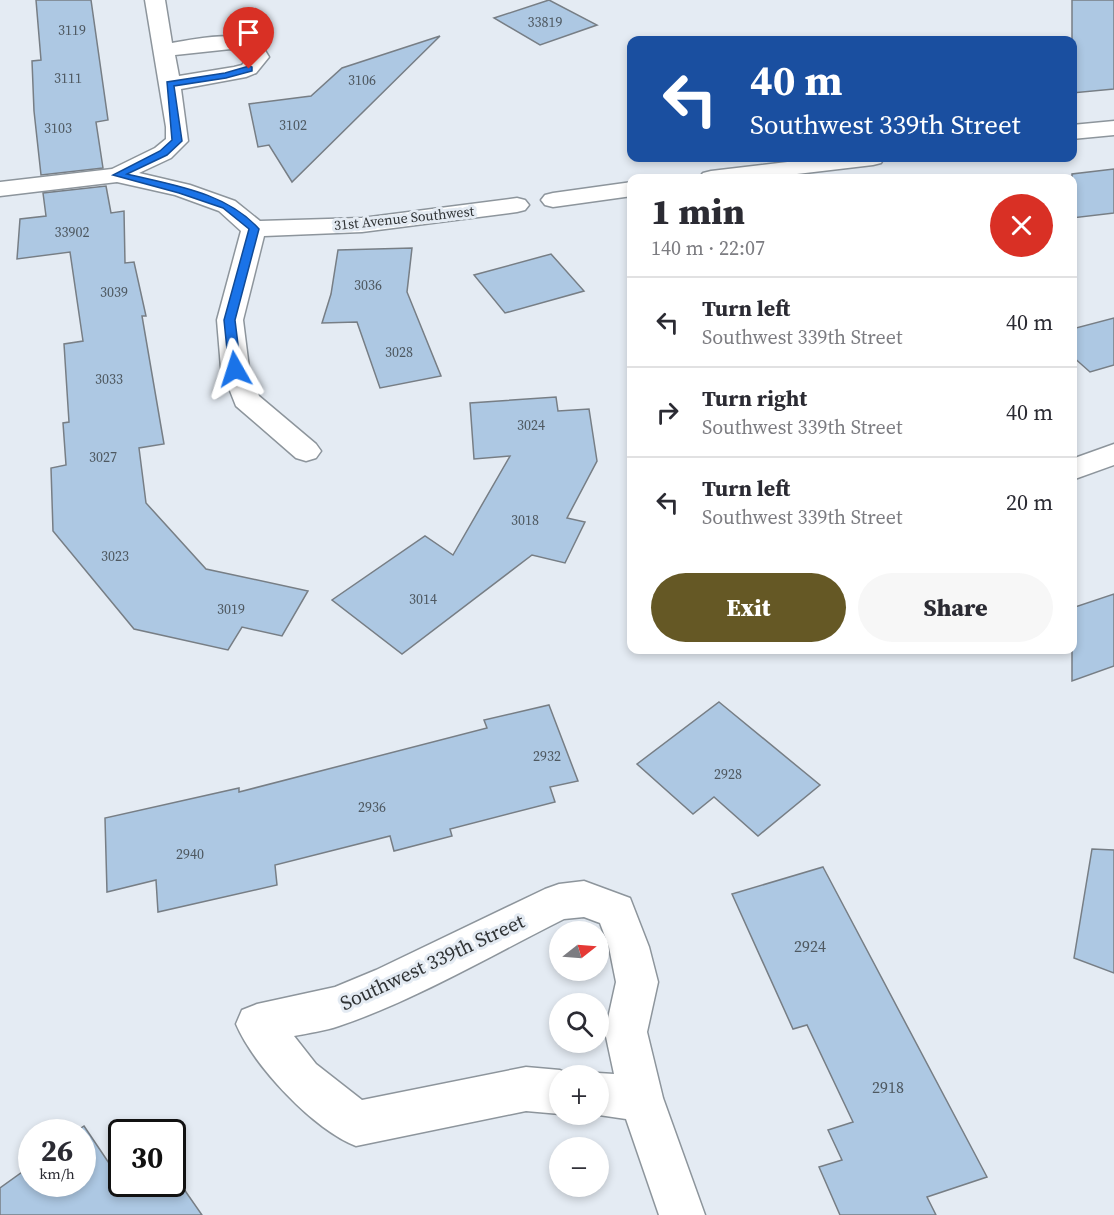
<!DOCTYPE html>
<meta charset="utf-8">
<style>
:root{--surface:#fff;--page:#f7f7f7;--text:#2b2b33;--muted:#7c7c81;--line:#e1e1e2;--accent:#655825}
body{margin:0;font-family:"Source Serif 4",serif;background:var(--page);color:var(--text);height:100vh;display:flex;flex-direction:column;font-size:22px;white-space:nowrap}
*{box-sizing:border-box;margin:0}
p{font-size:20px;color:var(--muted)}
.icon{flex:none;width:33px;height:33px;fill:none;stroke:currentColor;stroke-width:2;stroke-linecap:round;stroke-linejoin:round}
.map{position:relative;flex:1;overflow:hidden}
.side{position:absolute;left:627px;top:174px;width:450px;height:480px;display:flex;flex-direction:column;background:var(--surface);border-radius:12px;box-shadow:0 3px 9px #0003}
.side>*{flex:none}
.top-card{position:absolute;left:627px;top:36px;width:450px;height:126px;border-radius:12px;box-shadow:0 3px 9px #0003;background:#1a4fa0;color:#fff;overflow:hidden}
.needle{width:39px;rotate:73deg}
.fabs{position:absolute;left:549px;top:921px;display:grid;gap:12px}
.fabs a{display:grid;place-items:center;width:60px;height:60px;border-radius:50%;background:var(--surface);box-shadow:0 3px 9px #0003;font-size:30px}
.speed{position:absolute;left:18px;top:1119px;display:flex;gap:12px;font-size:30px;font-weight:700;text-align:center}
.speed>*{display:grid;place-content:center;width:78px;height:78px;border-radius:50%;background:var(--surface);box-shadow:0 3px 9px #0003;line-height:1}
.speed small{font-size:15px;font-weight:400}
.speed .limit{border:3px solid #111;border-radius:9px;background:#fff;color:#111}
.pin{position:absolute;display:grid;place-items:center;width:51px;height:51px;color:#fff;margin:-62px -26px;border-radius:50% 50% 50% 0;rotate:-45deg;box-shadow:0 0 6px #0007}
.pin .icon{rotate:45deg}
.me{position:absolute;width:66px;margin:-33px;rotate:354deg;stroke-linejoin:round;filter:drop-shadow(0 0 4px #0008)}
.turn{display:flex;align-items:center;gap:21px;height:126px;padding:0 24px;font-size:27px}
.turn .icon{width:78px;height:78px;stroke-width:2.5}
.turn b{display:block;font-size:42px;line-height:51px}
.round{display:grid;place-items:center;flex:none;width:63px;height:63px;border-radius:32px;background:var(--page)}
.overview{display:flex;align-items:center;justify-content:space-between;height:102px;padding:0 24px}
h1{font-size:36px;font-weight:800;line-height:45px}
.action{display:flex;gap:12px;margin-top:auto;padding:12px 24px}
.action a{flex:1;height:69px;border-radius:36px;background:var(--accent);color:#fff;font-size:24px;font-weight:800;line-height:69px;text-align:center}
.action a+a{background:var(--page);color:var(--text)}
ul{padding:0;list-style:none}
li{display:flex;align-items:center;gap:18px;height:90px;padding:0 24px;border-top:2px solid var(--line)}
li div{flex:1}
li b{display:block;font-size:22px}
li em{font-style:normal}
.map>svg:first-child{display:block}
.building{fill:#adc8e3;stroke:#777e85;stroke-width:1.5}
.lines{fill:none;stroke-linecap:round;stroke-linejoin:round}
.street-casing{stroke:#8d959c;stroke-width:3}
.street{fill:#fff;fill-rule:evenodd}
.route{fill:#1a73e8;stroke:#114b97;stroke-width:1.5}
.labels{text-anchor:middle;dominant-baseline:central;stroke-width:6;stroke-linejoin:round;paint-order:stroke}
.number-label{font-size:14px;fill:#4e5860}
.far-street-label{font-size:14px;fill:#2f3234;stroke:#e4ebf3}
.near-number-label{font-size:16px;fill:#4e5860}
.near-street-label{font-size:20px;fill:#2f3234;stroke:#e4ebf3}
</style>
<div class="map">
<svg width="1114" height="1215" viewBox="0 0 1114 1215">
<rect width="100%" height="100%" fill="#e4ebf3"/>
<g class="building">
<path d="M 36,0 L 91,0 L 108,120 L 96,122 L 103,168 L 41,175 L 34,111 L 32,61 L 41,60 Z"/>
<path d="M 549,0 L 597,25 L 540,45 L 494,18 Z"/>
<path d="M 1072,0 L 1114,0 L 1114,89 L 1072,93 Z"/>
<path d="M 440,36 L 292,182 L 269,145 L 258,147 L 249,104 L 311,96 L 342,68 Z"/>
<path d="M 1114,169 L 1114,213 L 1072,218 L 1072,174 Z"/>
<path d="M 106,186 L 111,213 L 124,211 L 125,263 L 134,262 L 146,316 L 142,316 L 164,444 L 139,448 L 146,503 L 206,569 L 308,591 L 282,636 L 242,627 L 228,650 L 134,629 L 53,531 L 51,468 L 66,465 L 63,423 L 69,422 L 64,344 L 83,341 L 70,252 L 17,259 L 20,219 L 46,216 L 43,193 Z"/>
<path d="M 412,248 L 407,292 L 441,376 L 380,388 L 357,322 L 322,323 L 331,294 L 338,250 Z"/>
<path d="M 551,254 L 584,291 L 505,313 L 474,275 Z"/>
<path d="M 1114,318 L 1114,365 L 1090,372 L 1072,356 L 1072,329 Z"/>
<path d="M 556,397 L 558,411 L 589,409 L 597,461 L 567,518 L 585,522 L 565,563 L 532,555 L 402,654 L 332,600 L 425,536 L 453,555 L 510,456 L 474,459 L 470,403 Z"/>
<path d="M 1114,594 L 1114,666 L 1072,681 L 1072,608 Z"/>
<path d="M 719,702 L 820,785 L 758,836 L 714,797 L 693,814 L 637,764 Z"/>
<path d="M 549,705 L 578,781 L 550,787 L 555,802 L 450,829 L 452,836 L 394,851 L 390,836 L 275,865 L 277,885 L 158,912 L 156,880 L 107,892 L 105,818 L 239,788 L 239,792 L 487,728 L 484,720 Z"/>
<path d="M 1092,849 L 1114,850 L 1114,973 L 1074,958 Z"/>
<path d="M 823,867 L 987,1177 L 927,1197 L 936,1215 L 840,1215 L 819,1167 L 842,1160 L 828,1130 L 853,1122 L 807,1025 L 793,1029 L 732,894 Z"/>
<path d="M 84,1126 L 119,1178 L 122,1176 L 122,1184 L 172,1184 L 172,1172 L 202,1215 L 0,1215 L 0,1188 L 32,1165 L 32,1184 L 82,1184 L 82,1132 L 75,1132 Z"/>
</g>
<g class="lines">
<g class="street-casing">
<g id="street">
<path d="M 145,0 L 165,0 L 172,43 C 195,39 242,29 261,45 C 264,48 267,54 269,57 L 256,73 L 246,77 L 181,89 L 188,141 L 171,158 L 139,173 L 190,185 L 235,201 L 260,221 L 362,218 L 517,198 L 525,200 L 529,205 L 525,210 L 517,212 L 362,232 L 264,236 L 243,320 L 249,368 L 259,396 L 316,444 L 321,451 L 316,458 L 306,461 L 296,458 L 236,406 L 221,368 L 217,320 L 241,231 L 219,211 L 175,195 L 117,182 L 0,196 L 0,182 L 112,169 L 155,148 L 166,139 L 166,127 ZM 231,49 L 239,50 L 248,57 L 242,65 L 234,67 L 179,76 L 175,55 Z"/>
<path d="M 1114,121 L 1114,135 L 1072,139 L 1072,125 Z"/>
<path d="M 821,158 L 884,158 L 881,163 L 873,165 L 763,178 L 699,178 L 703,173 L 711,171 Z"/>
<path d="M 632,182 L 632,196 L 553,207 L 545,205 L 541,200 L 545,195 L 553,193 Z"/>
<path d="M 1114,444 L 1114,465 L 1072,480 L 1072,459 Z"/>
<path d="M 584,881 L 630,898 L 649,947 L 658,982 L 647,1032 L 663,1098 L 705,1215 L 659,1215 L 626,1119 L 592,1114 L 598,1114 L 598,1076 L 592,1076 L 598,1073 L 614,1074 L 605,1032 L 616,982 L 609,947 L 600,923 L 584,917 L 564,919 C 492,955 414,1001 339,1026 C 325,1031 309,1033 294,1036 L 316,1064 L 362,1100 L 526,1067 L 560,1070 L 573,1076 L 560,1076 L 560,1114 L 526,1111 L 356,1146 C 313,1129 254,1066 236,1024 L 242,1010 L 257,1004 L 335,987 L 376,970 L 545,889 L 559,884 Z"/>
</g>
</g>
<use href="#street" class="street"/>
</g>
<path class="route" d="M 249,66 L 252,67 L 252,71 L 226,78 L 174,86 L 182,141 L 167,155 L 127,174 C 172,185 226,192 259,229 L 235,320 L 241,369 L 235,372 L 229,369 L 224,320 L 249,229 L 223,208 L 179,193 L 113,175 L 160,151 L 172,140 L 167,82 L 225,73 Z"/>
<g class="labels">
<g class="number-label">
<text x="545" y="22">33819</text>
<text x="72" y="30">3119</text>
<text x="68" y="78">3111</text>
<text x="362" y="80">3106</text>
<text x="293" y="125">3102</text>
<text x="58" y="128">3103</text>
<text x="72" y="232">33902</text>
<text x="368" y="285">3036</text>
<text x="114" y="292">3039</text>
<text x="399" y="352">3028</text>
<text x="109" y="379">3033</text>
<text x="531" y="425">3024</text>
<text x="103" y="457">3027</text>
<text x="525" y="520">3018</text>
<text x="115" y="556">3023</text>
<text x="423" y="599">3014</text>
<text x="231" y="609">3019</text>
<text x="547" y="756">2932</text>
<text x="728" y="774">2928</text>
<text x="372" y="807">2936</text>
<text x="190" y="854">2940</text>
</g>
<g class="far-street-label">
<text transform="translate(404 218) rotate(-6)">31st Avenue Southwest</text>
</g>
<g class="near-number-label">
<text x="810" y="946">2924</text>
<text x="888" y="1087">2918</text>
</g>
<g class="near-street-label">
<text transform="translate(432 962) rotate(-25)">Southwest 339th Street</text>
</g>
</g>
</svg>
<div class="fabs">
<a><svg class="needle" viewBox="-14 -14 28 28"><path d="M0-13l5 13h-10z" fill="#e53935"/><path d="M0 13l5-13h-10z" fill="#7c7c81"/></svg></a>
<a><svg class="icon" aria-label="search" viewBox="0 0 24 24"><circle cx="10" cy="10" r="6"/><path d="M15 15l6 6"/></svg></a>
<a>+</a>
<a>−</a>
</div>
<div class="speed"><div>26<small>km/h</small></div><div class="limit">30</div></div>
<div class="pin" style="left:249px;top:69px;background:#d93025"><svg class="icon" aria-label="arrive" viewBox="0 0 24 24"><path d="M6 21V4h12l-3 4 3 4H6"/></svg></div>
<svg class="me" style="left:235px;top:369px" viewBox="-20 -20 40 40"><path d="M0-17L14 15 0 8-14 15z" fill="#1a73e8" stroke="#fff" stroke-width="4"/></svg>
<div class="top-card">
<div class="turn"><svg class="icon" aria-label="left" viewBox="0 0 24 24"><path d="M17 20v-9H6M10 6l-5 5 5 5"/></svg><div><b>40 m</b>Southwest 339th Street</div></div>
</div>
<section class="side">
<div class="overview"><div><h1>1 min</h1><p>140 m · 22:07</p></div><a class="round" style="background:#d93025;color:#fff"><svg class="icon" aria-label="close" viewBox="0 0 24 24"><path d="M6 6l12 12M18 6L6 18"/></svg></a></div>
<ul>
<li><svg class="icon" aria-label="left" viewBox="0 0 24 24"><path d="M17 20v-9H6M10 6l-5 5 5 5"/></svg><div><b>Turn left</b><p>Southwest 339th Street</p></div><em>40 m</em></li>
<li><svg class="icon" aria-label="right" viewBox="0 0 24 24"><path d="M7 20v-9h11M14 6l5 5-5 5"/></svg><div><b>Turn right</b><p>Southwest 339th Street</p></div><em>40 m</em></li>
<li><svg class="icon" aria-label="left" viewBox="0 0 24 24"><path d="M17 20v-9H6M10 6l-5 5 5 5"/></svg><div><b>Turn left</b><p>Southwest 339th Street</p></div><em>20 m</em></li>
</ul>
<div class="action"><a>Exit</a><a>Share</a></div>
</section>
</div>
